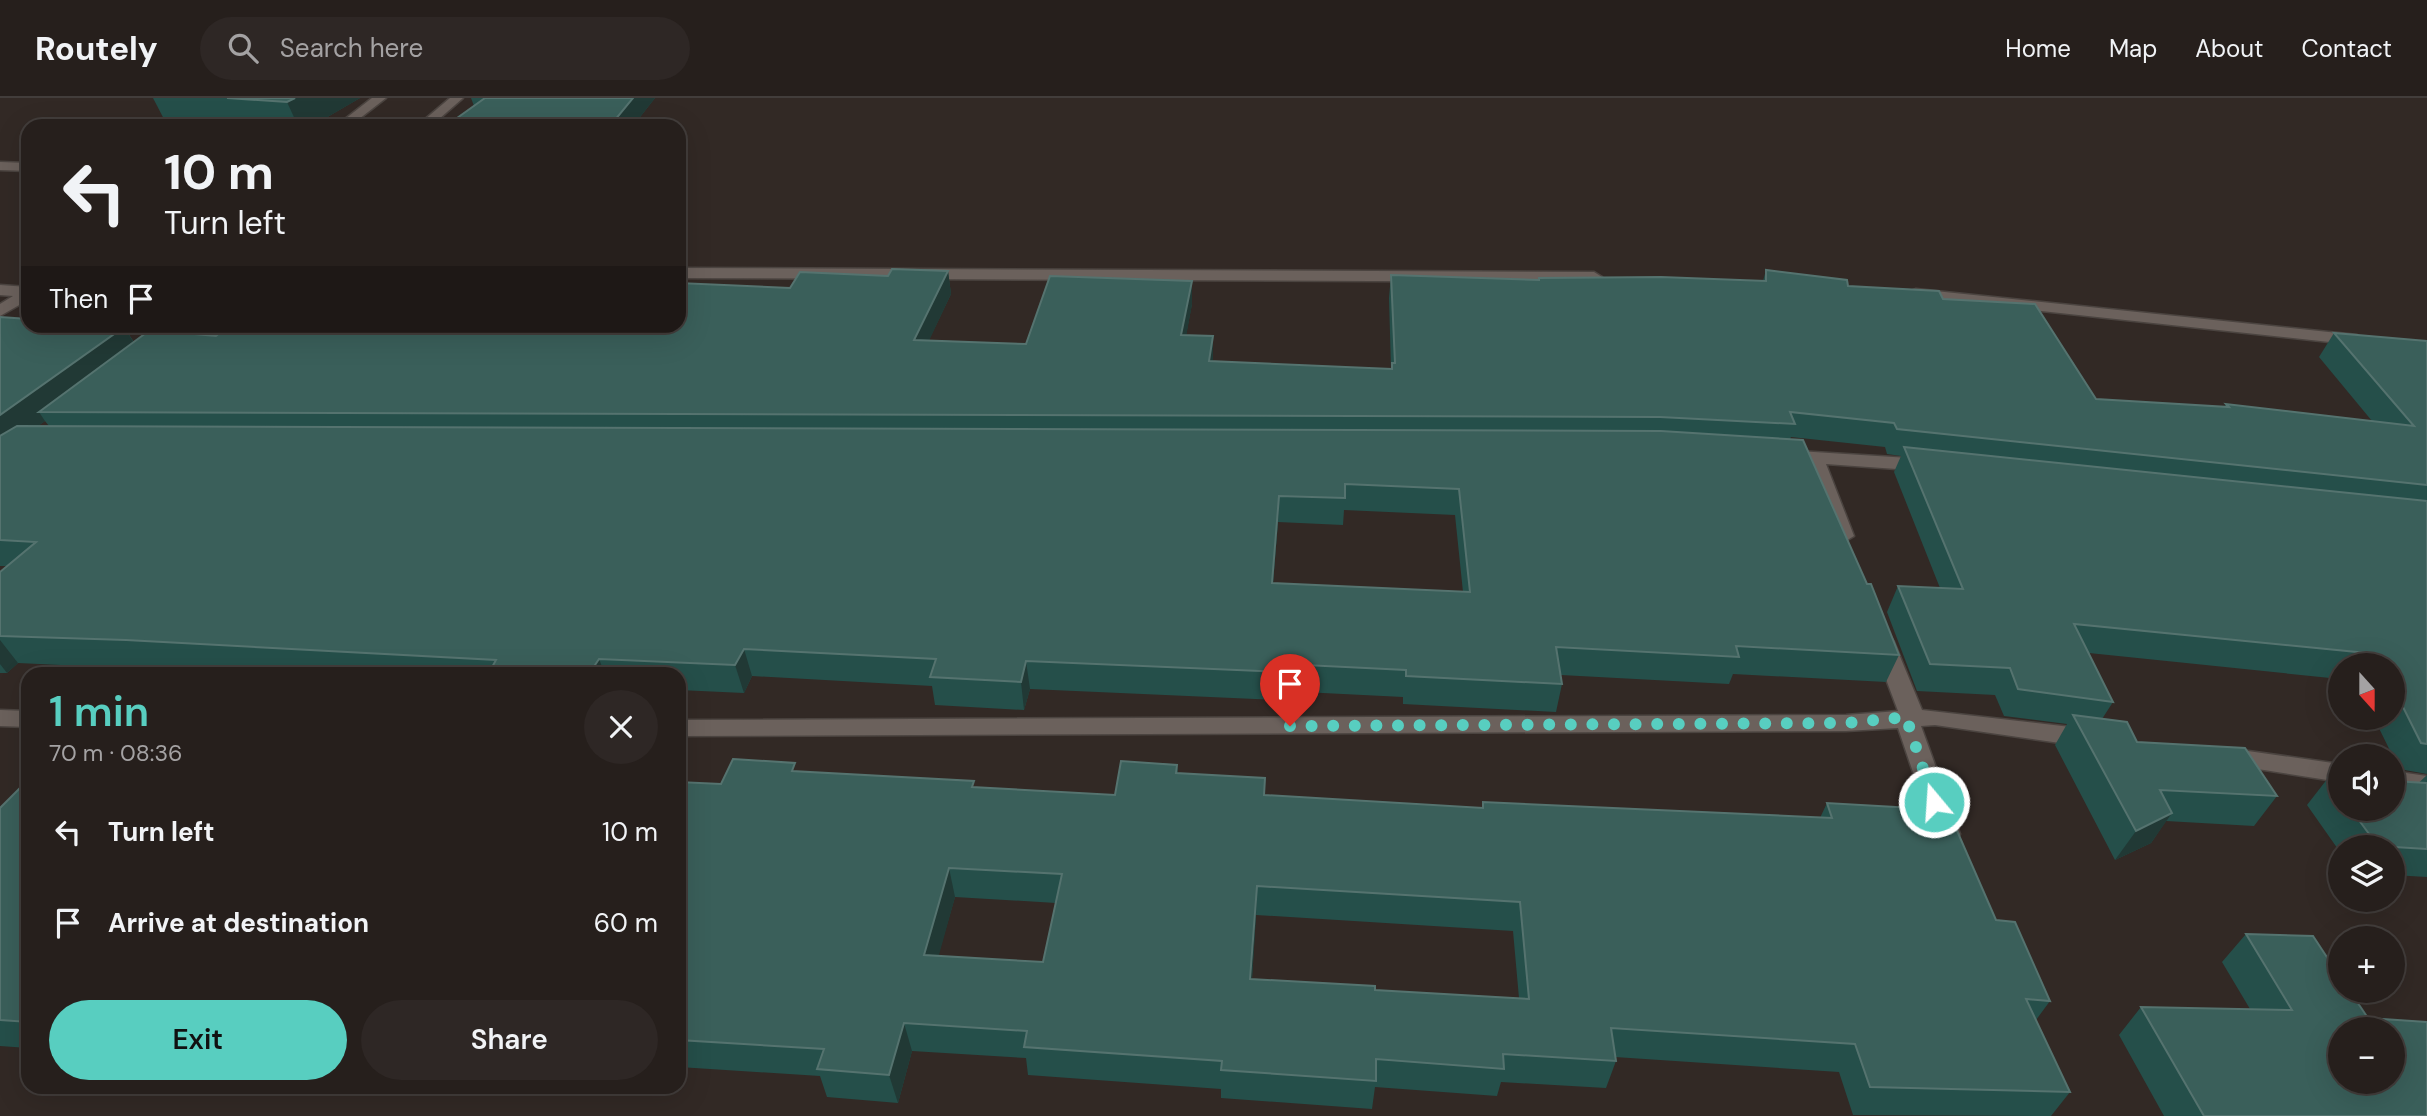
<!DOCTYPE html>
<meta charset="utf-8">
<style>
:root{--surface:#261f1c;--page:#2e2725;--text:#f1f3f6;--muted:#a4a2a3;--line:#423d3b;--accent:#58cec0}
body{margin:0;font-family:"DM Sans",sans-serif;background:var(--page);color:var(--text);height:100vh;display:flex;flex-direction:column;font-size:26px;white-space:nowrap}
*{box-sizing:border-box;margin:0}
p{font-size:23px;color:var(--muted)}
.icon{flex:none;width:38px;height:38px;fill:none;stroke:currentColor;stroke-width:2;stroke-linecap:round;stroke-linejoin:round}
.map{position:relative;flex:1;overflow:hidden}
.sheet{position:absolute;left:21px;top:569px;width:665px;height:427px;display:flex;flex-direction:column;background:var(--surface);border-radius:21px;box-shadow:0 7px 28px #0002,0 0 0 2px var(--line)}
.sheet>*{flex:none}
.top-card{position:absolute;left:21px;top:21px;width:665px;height:214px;border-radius:21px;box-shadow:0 7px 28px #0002,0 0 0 2px var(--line);background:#261f1c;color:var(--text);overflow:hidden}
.needle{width:46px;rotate:159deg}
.buttons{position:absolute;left:2328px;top:555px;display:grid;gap:14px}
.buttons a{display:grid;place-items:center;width:77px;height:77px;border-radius:50%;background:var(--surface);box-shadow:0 7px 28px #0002,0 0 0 2px var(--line);font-size:35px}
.pin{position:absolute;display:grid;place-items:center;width:60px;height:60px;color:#fff;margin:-72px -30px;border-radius:50% 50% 50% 0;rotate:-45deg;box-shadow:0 0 7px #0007}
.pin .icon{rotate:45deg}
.me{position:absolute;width:77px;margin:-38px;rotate:342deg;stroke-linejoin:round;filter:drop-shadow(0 0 5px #0008)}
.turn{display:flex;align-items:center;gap:24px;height:147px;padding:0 28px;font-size:32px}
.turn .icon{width:91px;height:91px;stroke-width:2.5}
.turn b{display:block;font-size:49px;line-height:60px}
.then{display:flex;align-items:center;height:66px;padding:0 28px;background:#0003;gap:14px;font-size:26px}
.round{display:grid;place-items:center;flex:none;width:74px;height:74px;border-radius:37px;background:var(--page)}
.summary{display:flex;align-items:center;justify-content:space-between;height:119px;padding:0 28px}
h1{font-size:42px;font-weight:600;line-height:52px;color:var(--accent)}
.action{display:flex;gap:14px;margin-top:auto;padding:14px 28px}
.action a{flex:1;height:80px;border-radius:42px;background:var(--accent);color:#111;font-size:28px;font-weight:600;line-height:80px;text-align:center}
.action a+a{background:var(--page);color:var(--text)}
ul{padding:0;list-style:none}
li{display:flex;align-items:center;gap:21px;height:91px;padding:0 28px}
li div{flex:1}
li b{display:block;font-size:26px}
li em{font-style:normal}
header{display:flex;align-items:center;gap:42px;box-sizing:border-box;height:98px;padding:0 35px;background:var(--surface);border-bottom:2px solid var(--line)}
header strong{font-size:33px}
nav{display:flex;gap:38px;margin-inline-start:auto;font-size:24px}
.search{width:490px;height:63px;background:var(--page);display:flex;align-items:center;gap:18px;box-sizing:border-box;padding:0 24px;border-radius:38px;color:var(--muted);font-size:26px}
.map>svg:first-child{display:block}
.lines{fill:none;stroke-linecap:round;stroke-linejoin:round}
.minor-casing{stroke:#4b4440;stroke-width:3}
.minor{fill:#6b615c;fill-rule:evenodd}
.wall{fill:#254f4a;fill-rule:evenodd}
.shaded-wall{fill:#213935}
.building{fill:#3a5f5a;stroke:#55736f;stroke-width:2;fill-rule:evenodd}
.route{stroke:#58cec0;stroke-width:12;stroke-dasharray:0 21.6}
</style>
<header>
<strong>Routely</strong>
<div class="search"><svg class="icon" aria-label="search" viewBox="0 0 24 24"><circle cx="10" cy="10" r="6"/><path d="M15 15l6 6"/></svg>Search here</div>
<nav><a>Home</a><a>Map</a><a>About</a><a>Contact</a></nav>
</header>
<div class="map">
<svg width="2427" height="1018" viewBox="0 0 2427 1018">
<rect width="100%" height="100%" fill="#322925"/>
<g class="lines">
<g class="minor-casing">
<g id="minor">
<path d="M 372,0 L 386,0 L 350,28 L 336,28 Z"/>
<path d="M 450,0 L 463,0 L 431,28 L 417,28 Z"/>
<path d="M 0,64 L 28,65 L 28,73 L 0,72 Z"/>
<path d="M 679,170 L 1594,174 L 1602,179 L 1594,184 L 679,180 Z"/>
<path d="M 0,187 L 28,189 L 28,202 L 0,218 L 0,206 L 13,198 L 0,197 Z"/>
<path d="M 1916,191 L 2357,237 L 2365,242 L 2357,247 L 1911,199 L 1911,193 Z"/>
<path d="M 178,228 L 196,228 L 162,254 L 150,254 L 150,248 Z"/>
<path d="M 1782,352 L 1925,361 L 1934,367 L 1925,373 L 1826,366 L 1854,438 L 1844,444 L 1834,438 L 1807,364 L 1776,361 L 1773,357 Z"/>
<path d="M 1883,537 L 1891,539 L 1894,544 L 1922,612 L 2088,631 L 2096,634 L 2100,640 L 2096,646 L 2088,649 L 1935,627 L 1921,628 L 1960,736 L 1956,743 L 1947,746 L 1938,743 L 1934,736 L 1898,630 L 1846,633 L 679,638 L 679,622 L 1846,617 L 1898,613 L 1872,544 L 1875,539 Z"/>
<path d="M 0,612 L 28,613 L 28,629 L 0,628 Z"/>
<path d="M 2227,650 L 2340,666 L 2340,684 L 2219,665 L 2215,659 L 2219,653 Z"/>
<path d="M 2392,673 L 2427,678 L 2427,696 L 2392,691 Z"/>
</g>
</g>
<use href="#minor" class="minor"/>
</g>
<g class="wall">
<path d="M 153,0 L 360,0 L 312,28 L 206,28 L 166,25 Z"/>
<path d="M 471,0 L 655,0 L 633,28 L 446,28 L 474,8 Z"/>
<path d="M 1766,172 L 1848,188 L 1943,201 L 2096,301 L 2224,309 L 2226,306 L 2372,323 L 2319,259 L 2334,235 L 2427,243 L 2427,676 L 2399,671 L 2374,620 L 2392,620 L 2392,567 L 2340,567 L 2340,581 L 2089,555 L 2113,604 L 2102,621 L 2137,644 L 2277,698 L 2254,728 L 2166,723 L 2151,745 L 2115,762 L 2055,647 L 2067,626 L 2004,618 L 1995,597 L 1917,593 L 1887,514 L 1898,488 L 1940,490 L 1894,374 L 1901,358 L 1887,356 L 1885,349 L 1791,339 L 1790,341 L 1899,557 L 1886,584 L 1733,576 L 1729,586 L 1561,577 L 1562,586 L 1556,614 L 1403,606 L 1403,599 L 1303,594 L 1303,603 L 1030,591 L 1024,612 L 935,607 L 932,588 L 752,578 L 744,595 L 679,592 L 679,576 L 251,576 L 18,565 L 7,575 L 0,575 L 0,474 L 7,468 L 0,468 L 0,219 L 124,229 L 134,244 L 790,190 L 888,178 L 948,173 L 951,196 L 929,242 L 1026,246 L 1192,206 L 1186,237 L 1213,263 L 1391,271 L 1389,200 L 1391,177 L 1538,182 L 1539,180 L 1763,183 ZM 45,323 L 49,328 L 38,328 ZM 1344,412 L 1455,417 L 1463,494 L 1273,485 L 1278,424 L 1343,427 Z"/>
<path d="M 1177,667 L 1178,675 L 1264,697 L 1482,710 L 1483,704 L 1820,720 L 1827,705 L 1996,822 L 2050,903 L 2036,922 L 2070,994 L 2051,1018 L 1853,1017 L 1839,974 L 1615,959 L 1616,963 L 1606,990 L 1501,984 L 1497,998 L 1375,989 L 1372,1011 L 1221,1000 L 1221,991 L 1028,977 L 1026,960 L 912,953 L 898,1005 L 827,999 L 820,978 L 679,969 L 679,684 L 721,686 L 797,673 L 975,690 L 1115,697 ZM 955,799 L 1056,805 L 1043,864 L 938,858 ZM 1256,817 L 1513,833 L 1519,900 L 1375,892 L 1252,882 Z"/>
<path d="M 2427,677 L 2427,779 L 2392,777 L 2392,749 L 2340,749 L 2340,754 L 2307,707 L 2328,680 L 2340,680 L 2340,710 L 2392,710 Z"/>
<path d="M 28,682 L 28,950 L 0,948 L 0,710 Z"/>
<path d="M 2246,836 L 2368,920 L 2427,1018 L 2164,1018 L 2119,937 L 2141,909 L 2250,911 L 2222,864 Z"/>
</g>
<g class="shaded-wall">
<path d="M 295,0 L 360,0 L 312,28 L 298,28 L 287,4 Z"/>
<path d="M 633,0 L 655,0 L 633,28 L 610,28 Z"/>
<path d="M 948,173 L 951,196 L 918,266 L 914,242 Z"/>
<path d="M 1192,183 L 1192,206 L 1182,261 L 1181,237 Z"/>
<path d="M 124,229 L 139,253 L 39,314 L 45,323 L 0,356 L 0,317 Z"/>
<path d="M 1213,238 L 1213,262 L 1209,287 L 1209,263 Z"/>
<path d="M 1279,398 L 1278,424 L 1271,512 L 1272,485 Z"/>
<path d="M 0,542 L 18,565 L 7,575 L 0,566 Z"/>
<path d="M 744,551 L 752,578 L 744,595 L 735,567 Z"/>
<path d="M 599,561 L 605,576 L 589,576 Z"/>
<path d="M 1026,563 L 1030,591 L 1024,612 L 1021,584 Z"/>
<path d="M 2172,715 L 2151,745 L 2115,762 L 2136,733 Z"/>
<path d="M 949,770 L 955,799 L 931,886 L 924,857 Z"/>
<path d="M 1257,788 L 1256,817 L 1250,910 L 1250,881 Z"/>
<path d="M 904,925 L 912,953 L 898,1005 L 889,977 Z"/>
</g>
<g class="building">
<path d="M 227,0 L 295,0 L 287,4 Z"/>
<path d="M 485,0 L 633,0 L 610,28 L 446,28 Z"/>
<path d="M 892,171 L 948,173 L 914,242 L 1026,246 L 1050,178 L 1192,183 L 1181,237 L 1213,238 L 1209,263 L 1392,271 L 1392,265 L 1395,265 L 1391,177 L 1539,182 L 1539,180 L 1661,179 L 1766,183 L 1766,172 L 1847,182 L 1848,188 L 1939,193 L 1943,201 L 2035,206 L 2096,301 L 2229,309 L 2226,306 L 2414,328 L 2334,235 L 2427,243 L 2427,387 L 1897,331 L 1894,325 L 1790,314 L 1795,326 L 1660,319 L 39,314 L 150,232 L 216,238 L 228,228 L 679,228 L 679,185 L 790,190 L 800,174 L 888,178 Z"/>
<path d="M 0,219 L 28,221 L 28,228 L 109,228 L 124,229 L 0,317 Z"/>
<path d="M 17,328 L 1661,333 L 1803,342 L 1867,486 L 1871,486 L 1899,557 L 1736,548 L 1739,559 L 1556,549 L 1562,586 L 1406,578 L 1406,572 L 1305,567 L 1304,575 L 1026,563 L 1021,584 L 930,579 L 936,561 L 744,551 L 735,567 L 599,561 L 589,576 L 588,576 L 491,571 L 496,562 L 126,542 L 0,538 L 0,474 L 36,444 L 0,442 L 0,338 ZM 1345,386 L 1459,391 L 1470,494 L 1272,485 L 1279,398 L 1345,400 Z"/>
<path d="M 1904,349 L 2427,403 L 2427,646 L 2421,645 L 2392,587 L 2392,567 L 2382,567 L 2377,556 L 2074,526 L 2113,604 L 2018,591 L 2010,570 L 1930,566 L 1898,488 L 1963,491 Z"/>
<path d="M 2073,617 L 2127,624 L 2137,644 L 2245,650 L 2277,698 L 2160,692 L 2172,715 L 2136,733 Z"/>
<path d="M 733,661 L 795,665 L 792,673 L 974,683 L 972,689 L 1115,697 L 1121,663 L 1177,667 L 1176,675 L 1265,680 L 1264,697 L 1483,710 L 1483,704 L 1832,720 L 1827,705 L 1948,712 L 1996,822 L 2015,824 L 2050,903 L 2026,901 L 2070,994 L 1870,989 L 1855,946 L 1611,930 L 1616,963 L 1503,956 L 1504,971 L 1376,961 L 1376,983 L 1221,972 L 1222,963 L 1024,949 L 1027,933 L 904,925 L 889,977 L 817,971 L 824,951 L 679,942 L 679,684 L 721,686 ZM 949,770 L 1062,776 L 1043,864 L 924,857 ZM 1257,788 L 1520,804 L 1529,901 L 1375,892 L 1375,888 L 1250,881 Z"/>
<path d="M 2328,680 L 2340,680 L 2340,696 Z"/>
<path d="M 28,682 L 28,924 L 0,922 L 0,710 Z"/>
<path d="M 2392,683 L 2427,685 L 2427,751 L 2378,748 L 2350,710 L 2392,710 Z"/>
<path d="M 2246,836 L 2313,838 L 2340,879 L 2340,892 L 2349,892 L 2368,920 L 2427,924 L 2427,1018 L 2204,1018 L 2141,909 L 2292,912 ZM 2340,931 L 2392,931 L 2392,984 L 2340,984 Z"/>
</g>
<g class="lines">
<path class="route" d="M 1290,628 L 1846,625 L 1906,619 L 1934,704"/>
</g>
</svg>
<div class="buttons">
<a><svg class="needle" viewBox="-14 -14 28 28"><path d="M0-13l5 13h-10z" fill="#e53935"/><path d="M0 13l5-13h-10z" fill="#a4a2a3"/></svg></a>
<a><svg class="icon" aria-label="sound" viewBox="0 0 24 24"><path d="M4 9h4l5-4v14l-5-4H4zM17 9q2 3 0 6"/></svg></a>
<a><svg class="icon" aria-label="layers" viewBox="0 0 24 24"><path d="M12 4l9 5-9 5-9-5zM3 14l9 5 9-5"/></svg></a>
<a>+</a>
<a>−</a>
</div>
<div class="pin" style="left:1290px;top:628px;background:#d93025"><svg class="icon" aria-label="arrive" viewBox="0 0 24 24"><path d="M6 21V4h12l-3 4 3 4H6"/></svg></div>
<svg class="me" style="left:1934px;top:704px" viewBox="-20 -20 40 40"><circle r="17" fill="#58cec0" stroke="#fff" stroke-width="3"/><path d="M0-11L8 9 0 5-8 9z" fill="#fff"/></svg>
<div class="top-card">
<div class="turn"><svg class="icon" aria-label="left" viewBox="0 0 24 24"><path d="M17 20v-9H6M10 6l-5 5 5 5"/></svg><div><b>10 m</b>Turn left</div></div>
<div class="then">Then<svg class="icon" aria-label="arrive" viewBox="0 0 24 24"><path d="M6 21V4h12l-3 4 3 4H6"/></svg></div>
</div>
<section class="sheet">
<div class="summary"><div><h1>1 min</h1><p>70 m · 08:36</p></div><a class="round"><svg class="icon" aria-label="close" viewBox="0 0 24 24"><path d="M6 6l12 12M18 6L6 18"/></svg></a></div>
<ul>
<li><svg class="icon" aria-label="left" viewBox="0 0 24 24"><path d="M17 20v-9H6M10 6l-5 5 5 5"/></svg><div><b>Turn left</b></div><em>10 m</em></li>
<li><svg class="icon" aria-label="arrive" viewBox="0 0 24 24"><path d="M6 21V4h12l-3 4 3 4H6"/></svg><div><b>Arrive at destination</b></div><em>60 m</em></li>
</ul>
<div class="action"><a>Exit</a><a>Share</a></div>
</section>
</div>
